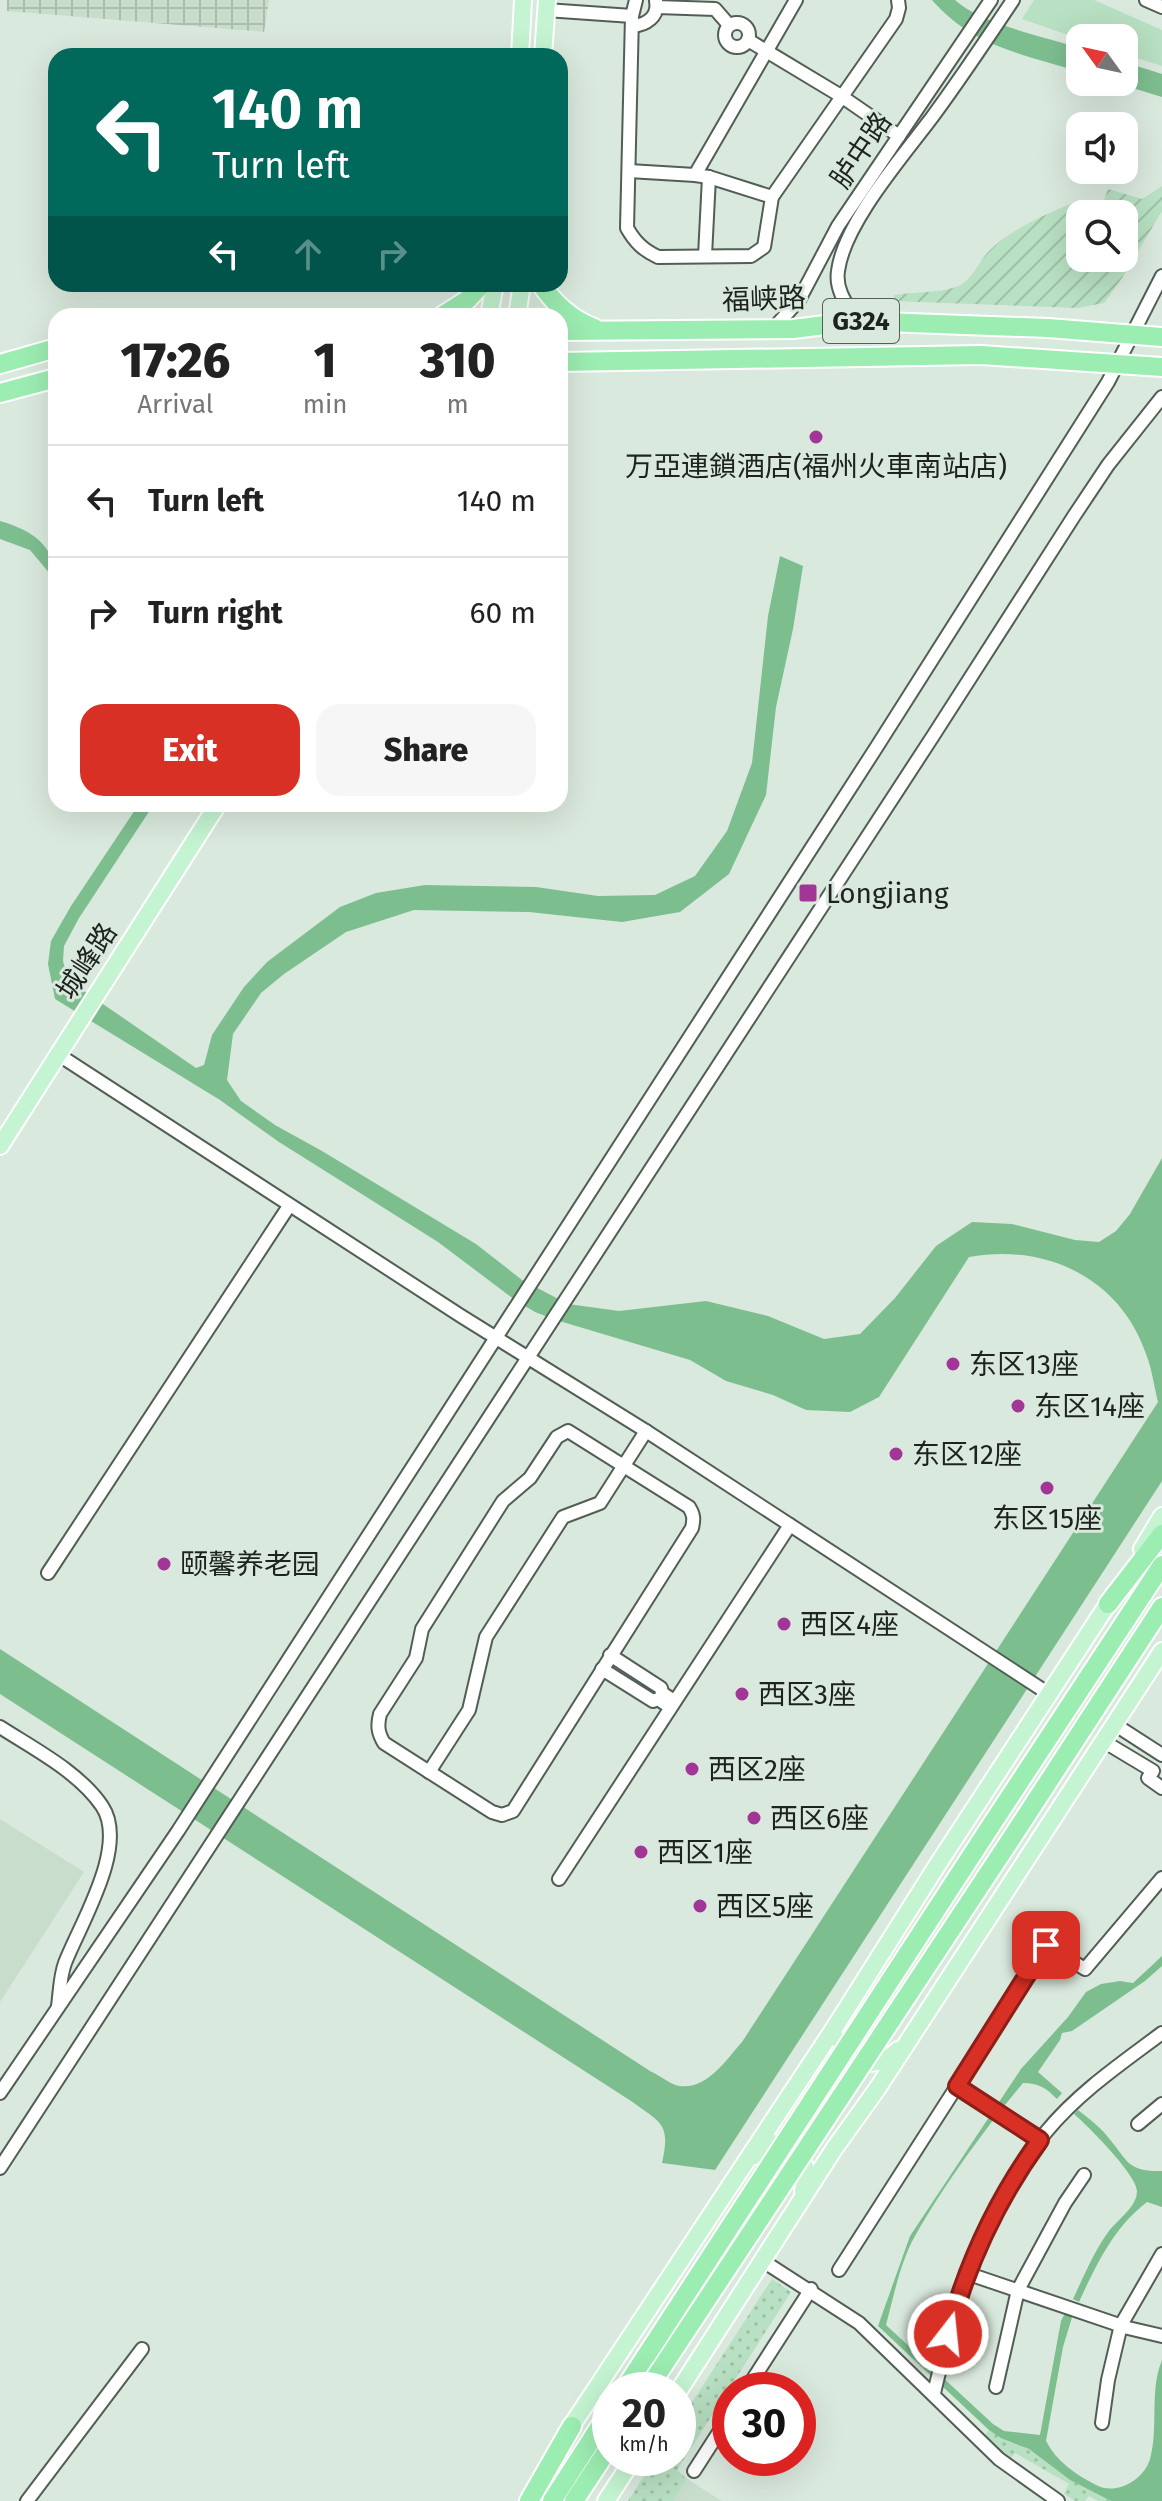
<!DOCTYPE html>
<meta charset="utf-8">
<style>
:root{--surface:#fff;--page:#f6f6f6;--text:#222;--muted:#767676;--line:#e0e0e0;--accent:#d93025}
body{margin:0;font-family:"Fira Sans","Noto Sans SC",sans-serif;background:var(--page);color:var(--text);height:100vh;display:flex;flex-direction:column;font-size:30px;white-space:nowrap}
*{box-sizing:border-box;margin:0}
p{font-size:26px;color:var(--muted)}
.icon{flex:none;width:44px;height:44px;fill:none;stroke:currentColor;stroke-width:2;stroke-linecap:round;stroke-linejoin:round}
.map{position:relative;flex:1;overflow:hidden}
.details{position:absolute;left:48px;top:308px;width:520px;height:504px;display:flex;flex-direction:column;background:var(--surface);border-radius:24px;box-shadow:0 8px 32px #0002}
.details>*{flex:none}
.banner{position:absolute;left:48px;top:48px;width:520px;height:244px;border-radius:24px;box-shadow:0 8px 32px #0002;background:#00695c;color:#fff;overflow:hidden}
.needle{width:52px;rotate:303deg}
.controls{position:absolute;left:1066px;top:24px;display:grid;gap:16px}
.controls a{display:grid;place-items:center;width:72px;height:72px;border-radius:16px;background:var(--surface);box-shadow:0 8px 32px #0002;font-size:40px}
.speed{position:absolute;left:592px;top:2372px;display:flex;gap:16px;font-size:40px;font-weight:700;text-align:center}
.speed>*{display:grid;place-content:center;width:104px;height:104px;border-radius:50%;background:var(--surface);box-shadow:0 8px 32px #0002;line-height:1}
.speed small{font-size:20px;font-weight:400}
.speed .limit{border:12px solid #d22;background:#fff;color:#111}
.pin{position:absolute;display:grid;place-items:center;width:68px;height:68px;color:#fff;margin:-34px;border-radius:16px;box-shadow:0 4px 12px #0006}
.me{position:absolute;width:88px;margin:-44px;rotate:16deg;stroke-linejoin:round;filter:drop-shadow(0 0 6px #0008)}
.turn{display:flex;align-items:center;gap:28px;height:168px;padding:0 32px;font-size:36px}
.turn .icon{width:104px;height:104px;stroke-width:2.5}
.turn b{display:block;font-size:56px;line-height:68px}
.lanes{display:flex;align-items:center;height:76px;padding:0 32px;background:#0003;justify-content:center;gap:40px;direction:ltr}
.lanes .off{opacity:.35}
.eta{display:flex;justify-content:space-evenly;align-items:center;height:136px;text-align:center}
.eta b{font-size:48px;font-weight:800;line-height:56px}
.button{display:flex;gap:16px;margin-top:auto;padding:16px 32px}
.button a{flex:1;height:92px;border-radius:24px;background:var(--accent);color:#fff;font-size:32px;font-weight:800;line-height:92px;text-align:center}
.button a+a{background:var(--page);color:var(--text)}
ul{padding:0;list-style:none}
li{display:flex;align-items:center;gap:24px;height:112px;padding:0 32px;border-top:2px solid var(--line)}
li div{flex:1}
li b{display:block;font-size:30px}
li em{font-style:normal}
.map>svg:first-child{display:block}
.built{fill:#c9ddcd}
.industrial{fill:url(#industrial-grid)}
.grass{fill:url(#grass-dots)}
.park{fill:#b8e0c2}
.garden{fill:url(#garden-furrows);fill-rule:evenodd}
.water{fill:#7dbe8f}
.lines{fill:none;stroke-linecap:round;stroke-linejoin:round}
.minor-casing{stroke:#525e55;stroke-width:16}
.major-casing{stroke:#fff;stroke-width:20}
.highway-casing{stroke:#fff;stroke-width:22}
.minor{stroke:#fff;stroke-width:12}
.major{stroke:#c4f4d1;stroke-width:16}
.highway{stroke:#9cedb2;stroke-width:18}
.highway-bridge-casing{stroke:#fff;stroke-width:22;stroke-linecap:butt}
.highway-bridge{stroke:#9cedb2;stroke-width:18}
.route-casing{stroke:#8d1f18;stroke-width:20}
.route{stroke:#d93025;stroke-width:14}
.poi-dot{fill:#a23696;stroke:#dae9dd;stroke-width:3}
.labels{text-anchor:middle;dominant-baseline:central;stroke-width:6;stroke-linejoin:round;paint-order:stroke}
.shield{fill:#dae9dd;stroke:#565e58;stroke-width:2}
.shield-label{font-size:26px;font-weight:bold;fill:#1e231f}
.street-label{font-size:28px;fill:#1e231f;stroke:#dae9dd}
.poi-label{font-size:28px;fill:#1e231f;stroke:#dae9dd;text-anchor:start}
</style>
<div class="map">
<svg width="1162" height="2501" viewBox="0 0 1162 2501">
<defs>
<pattern id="industrial-grid" width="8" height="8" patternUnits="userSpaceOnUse" patternTransform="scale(2)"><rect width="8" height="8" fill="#c9ddcd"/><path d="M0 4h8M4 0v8" fill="none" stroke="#acbdb0"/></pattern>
<pattern id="grass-dots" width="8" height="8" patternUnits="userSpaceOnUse" patternTransform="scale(2)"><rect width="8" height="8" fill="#b8e0c2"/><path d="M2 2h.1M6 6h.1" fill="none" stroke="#9ec0a6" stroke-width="1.8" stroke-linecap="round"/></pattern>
<pattern id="garden-furrows" width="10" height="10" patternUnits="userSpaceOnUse" patternTransform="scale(2)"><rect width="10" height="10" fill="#b8e0c2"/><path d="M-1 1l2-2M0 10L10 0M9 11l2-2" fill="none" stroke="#9ec0a6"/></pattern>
</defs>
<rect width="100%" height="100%" fill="#dae9dd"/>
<g class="built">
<path d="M 0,1819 L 84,1872 L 0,2002 Z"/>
<path d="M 687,2479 L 722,2501 L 673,2501 Z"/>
</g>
<path class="industrial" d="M 7,0 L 269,0 L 264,32 L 7,11 Z"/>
<g class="grass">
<path d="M 772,2279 L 791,2292 L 677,2470 L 687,2479 L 673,2501 L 628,2501 L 656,2458 L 678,2458 L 678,2424 Z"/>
<path d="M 989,2430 L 1030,2450 L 1070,2480 L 1111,2501 L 1098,2501 L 1089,2496 L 1085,2501 L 1075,2501 L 1064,2494 L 1069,2484 L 1015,2453 L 1008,2462 L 984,2436 Z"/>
</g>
<path class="park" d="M 1034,0 L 1094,0 L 1162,30 L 1162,66 L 1124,54 L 1124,38 L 1080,39 L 1022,19 Z"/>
<path class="garden" d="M 1162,186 L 1162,211 L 1122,278 L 1104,303 L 1077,308 L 894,301 L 894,295 C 911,292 949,293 962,284 C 975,276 979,260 990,250 C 1013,227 1048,214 1077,201 L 1096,206 L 1103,203 L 1108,189 L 1142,199 ZM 1080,214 L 1124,214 L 1124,258 L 1080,258 Z"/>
<g class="water">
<path d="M 932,0 L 955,0 C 981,24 1045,37 1080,48 L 1080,72 C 1023,54 973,47 932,0 Z"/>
<path d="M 1124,62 L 1162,74 L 1162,97 L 1113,82 L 1124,82 Z"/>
<path d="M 0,521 C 32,530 56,546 56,581 L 30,550 L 0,539 Z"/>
<path d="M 780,556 L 803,566 L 793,629 L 776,707 L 766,795 L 729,874 L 680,912 L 622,922 L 529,912 L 414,910 L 346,932 L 284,974 L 261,993 L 233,1034 L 227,1080 L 241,1101 L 275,1125 L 322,1151 L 476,1244 L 522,1280 L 568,1304 L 619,1311 L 706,1301 L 768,1316 L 824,1339 L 860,1334 L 895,1298 L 936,1246 L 972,1222 L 1012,1224 L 1075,1240 L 1099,1242 L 1116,1231 L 1130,1214 L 1162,1158 L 1162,1481 L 715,2170 L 662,2163 C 671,2123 661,2123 631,2101 L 0,1694 L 0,1649 L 650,2071 C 659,2075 670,2084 679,2086 C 707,2090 726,2060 742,2042 L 1158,1402 C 1154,1386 1152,1369 1146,1354 C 1120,1278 1046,1243 969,1257 L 879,1397 L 850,1412 L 806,1410 L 773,1395 L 726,1381 L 690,1360 L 556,1320 L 535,1312 L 515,1300 L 438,1242 L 279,1142 L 220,1100 L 55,999 L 48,964 L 51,941 L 71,906 L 139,804 L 154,804 L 79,918 L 64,946 L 63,961 L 68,980 L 196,1068 L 204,1065 L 212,1035 L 244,987 L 267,962 L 340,907 L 376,893 L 425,885 L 536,887 L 598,896 L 655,895 L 695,876 L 727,831 L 752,763 L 768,616 Z"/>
<path d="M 1162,1956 L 1162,1966 L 1145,1981 L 1072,2031 L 1062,2033 L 1060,2040 L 1038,2072 L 1062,2093 L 1057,2099 C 1046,2088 1039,2083 1023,2083 C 986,2127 944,2185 915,2236 C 900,2263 894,2295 886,2325 L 993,2424 L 1004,2431 L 1040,2435 L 1061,2321 L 1066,2311 L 1073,2314 L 1063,2347 L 1046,2441 C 1057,2462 1075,2474 1096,2485 C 1116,2496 1144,2480 1150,2459 C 1159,2428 1149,2391 1162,2360 L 1162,2501 L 1111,2501 L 1070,2480 L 1029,2449 L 1001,2438 L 989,2430 L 878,2326 L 910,2236 L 1021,2069 L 1068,2017 L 1086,1992 L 1101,1984 L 1120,1981 L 1133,1983 Z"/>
<path d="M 1078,2110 C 1088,2118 1099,2126 1107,2136 C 1128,2160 1126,2172 1162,2171 L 1162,2207 L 1147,2202 C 1114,2227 1096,2265 1079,2302 L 1073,2299 C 1084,2276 1094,2251 1109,2231 C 1118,2219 1137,2207 1137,2191 C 1137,2175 1088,2126 1074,2114 Z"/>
</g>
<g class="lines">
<g class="minor-casing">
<g id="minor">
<path d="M 636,0 L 632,16 L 627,228 C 635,242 643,250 658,257 L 751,256 L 764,247 L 772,197 L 896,19 L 899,8 L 898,0"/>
<path d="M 1146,0 L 1162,7"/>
<path d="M 657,7 L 715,9 L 729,25"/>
<path d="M 546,10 L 632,16"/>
<circle cx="737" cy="35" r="12"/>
<path d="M 632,26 C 646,25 659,17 656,1"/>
<path d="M 748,40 L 841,96 L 899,136"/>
<path d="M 629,171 L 695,175"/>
<path d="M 709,177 L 772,197"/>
<path d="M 705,256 L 709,177 L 695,175 L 796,0"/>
<path d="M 857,321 C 847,305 835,290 838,271 C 844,223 904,155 933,116 C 961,78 987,39 1013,0"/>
<path d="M 773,329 L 799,300 L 838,226 L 991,0"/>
<path d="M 59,1055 L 461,1316 L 646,1431 L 1049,1694"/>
<path d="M 568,1431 L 689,1507 C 694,1515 694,1519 692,1528 L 513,1811 L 502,1815 L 492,1812 L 384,1743 C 378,1733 377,1726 380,1714 L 416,1658 L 422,1629 L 503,1501 L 530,1478 L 557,1437 Z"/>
<path d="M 48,1573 L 289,1206"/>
<path d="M 610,1655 L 661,1688 L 662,1693 L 674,1701"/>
<path d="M 602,1669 L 653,1701 L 658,1699 L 670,1707"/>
<path d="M 1114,1724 L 1162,1755"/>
<path d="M 0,1727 C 34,1749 79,1772 102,1806 C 129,1846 80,1924 65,1963 C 60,1976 60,1992 58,2006"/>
<path d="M 1103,1741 L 1153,1771 L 1148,1778 L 1162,1788"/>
<path d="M 429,1772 L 469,1710 L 486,1637 L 563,1517 L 600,1503 L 646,1431"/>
<path d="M 559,1879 L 790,1525"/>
<path d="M 0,2093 L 178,1831 L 876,748 L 1108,382 L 1162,276"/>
<path d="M 1138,2124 L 1162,2104"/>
<path d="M 1040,2140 L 957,2086 L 1046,1945 L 1085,1969 L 1162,1878"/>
<path d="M 0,2168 L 933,736 L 1074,516 L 1108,465 L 1162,397"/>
<path d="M 763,2261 L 859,2323 L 999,2459 L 1058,2501"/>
<path d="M 839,2270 L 957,2086"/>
<path d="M 966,2273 L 1128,2328 L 1162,2336"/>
<path d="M 996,2387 L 1018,2290 L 1065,2203 L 1084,2175"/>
<path d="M 746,2390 L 811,2289"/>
<path d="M 934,2393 C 956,2300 984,2207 1046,2132 C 1079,2092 1122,2063 1162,2033"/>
<path d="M 1102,2423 L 1108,2380 L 1121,2325 L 1162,2254"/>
<path d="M 694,2471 L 730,2415"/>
<path d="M 27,2501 L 142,2349"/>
</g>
</g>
<g class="major-casing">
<g id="major">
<path d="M 520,56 L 523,0"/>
<path d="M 543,56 L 547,0"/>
<path d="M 489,316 L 495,284"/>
<path d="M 517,316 L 522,284"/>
<path d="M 0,1146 L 218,804"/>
<path d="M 1142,1549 L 1162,1516"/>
<path d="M 839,2040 C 855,2063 876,2072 898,2050"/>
<path d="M 754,2156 L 772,2143 L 793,2146 C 805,2162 810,2172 803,2191"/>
<path d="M 678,2392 L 834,2149 L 877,2089 L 1162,1651"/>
<path d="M 566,2434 L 835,2027 L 938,1864 L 1115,1593"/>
<path d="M 606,2501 L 634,2458"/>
</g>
</g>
<g class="highway-casing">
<g id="highway">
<path d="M 541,284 C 555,305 571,319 594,328"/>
<path d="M 442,316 L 467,300 L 482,284"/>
<path d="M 560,331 L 793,329 L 857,321 L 1048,328 L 1162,337"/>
<path d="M 560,362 L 981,355 L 1162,367"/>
<path d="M 0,364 L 56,348"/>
<path d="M 0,393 L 56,378"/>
<path d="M 1108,1604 L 1162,1534"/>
<path d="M 990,1827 L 1162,1565"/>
<path d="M 1009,1842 L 1162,1607"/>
<path d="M 624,2390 L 646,2356"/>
<path d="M 529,2501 L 572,2426"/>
<path d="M 552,2501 L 610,2411"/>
<path d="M 574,2501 L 610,2446"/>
</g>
</g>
<use href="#minor" class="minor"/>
<use href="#major" class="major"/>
<use href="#highway" class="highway"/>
<g class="highway-bridge-casing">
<g id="highway-bridge">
<path d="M 646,2356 L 990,1827"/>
<path d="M 647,2390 L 1009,1842"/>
</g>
</g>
<use href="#highway-bridge" class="highway-bridge"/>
</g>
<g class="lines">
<g class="route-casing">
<path id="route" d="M 948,2334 C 967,2264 997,2199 1040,2140 L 957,2086 L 1046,1945"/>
</g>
<use href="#route" class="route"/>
</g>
<g class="poi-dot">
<circle cx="816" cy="437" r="8"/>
<rect x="798" y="883" width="20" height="20" rx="4"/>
<circle cx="953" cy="1364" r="8"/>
<circle cx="1018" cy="1406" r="8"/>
<circle cx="896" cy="1454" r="8"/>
<circle cx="1047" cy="1488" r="8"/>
<circle cx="164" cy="1564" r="8"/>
<circle cx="784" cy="1624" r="8"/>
<circle cx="742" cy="1694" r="8"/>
<circle cx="692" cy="1769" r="8"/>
<circle cx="754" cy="1818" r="8"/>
<circle cx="641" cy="1852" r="8"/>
<circle cx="700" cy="1906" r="8"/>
</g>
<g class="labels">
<rect class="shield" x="823" y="299" width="76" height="44" rx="6"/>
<g class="shield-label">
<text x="861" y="321">G324</text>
</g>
<g class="street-label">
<text transform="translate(861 150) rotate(-56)">胪中路</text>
<text transform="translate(764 299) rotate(-2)">福峡路</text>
<text transform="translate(87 961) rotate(-57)">城峰路</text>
</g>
<g class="poi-label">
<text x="816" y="466" text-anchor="middle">万亞連鎖酒店(福州火車南站店)</text>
<text x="826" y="893">Longjiang</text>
<text x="969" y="1364">东区13座</text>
<text x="1034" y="1406">东区14座</text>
<text x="912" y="1454">东区12座</text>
<text x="1047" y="1518" text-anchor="middle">东区15座</text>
<text x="180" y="1564">颐馨养老园</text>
<text x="800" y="1624">西区4座</text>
<text x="758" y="1694">西区3座</text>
<text x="708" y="1769">西区2座</text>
<text x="770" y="1818">西区6座</text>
<text x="657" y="1852">西区1座</text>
<text x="716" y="1906">西区5座</text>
</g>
</g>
</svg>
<div class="controls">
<a><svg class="needle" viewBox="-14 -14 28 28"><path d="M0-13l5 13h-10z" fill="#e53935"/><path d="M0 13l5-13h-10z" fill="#767676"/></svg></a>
<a><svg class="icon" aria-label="sound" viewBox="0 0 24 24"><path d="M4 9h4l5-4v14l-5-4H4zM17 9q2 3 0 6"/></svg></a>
<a><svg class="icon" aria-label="search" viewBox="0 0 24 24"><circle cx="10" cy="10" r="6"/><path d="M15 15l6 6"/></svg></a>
</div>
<div class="speed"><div>20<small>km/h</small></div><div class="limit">30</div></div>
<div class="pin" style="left:1046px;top:1945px;background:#d93025"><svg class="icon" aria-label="arrive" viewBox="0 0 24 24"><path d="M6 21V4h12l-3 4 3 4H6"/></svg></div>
<svg class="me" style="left:948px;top:2334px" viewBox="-20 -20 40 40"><circle r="17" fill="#d93025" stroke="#fff" stroke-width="3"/><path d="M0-11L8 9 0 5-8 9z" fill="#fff"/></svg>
<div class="banner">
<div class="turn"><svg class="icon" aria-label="left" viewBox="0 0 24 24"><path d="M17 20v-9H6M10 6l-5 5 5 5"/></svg><div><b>140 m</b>Turn left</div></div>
<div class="lanes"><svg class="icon" aria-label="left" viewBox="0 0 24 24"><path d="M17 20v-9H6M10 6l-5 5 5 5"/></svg><svg class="icon off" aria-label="ahead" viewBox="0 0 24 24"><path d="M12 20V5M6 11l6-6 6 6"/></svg><svg class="icon off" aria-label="right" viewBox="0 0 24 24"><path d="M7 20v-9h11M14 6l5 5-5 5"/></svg></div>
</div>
<section class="details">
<div class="eta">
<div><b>17:26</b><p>Arrival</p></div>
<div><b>1</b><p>min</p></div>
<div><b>310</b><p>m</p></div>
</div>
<ul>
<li><svg class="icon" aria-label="left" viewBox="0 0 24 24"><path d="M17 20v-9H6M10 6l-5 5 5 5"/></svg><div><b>Turn left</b></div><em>140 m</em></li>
<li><svg class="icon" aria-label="right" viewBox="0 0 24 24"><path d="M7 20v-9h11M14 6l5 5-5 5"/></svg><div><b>Turn right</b></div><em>60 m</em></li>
</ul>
<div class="button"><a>Exit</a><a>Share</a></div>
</section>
</div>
